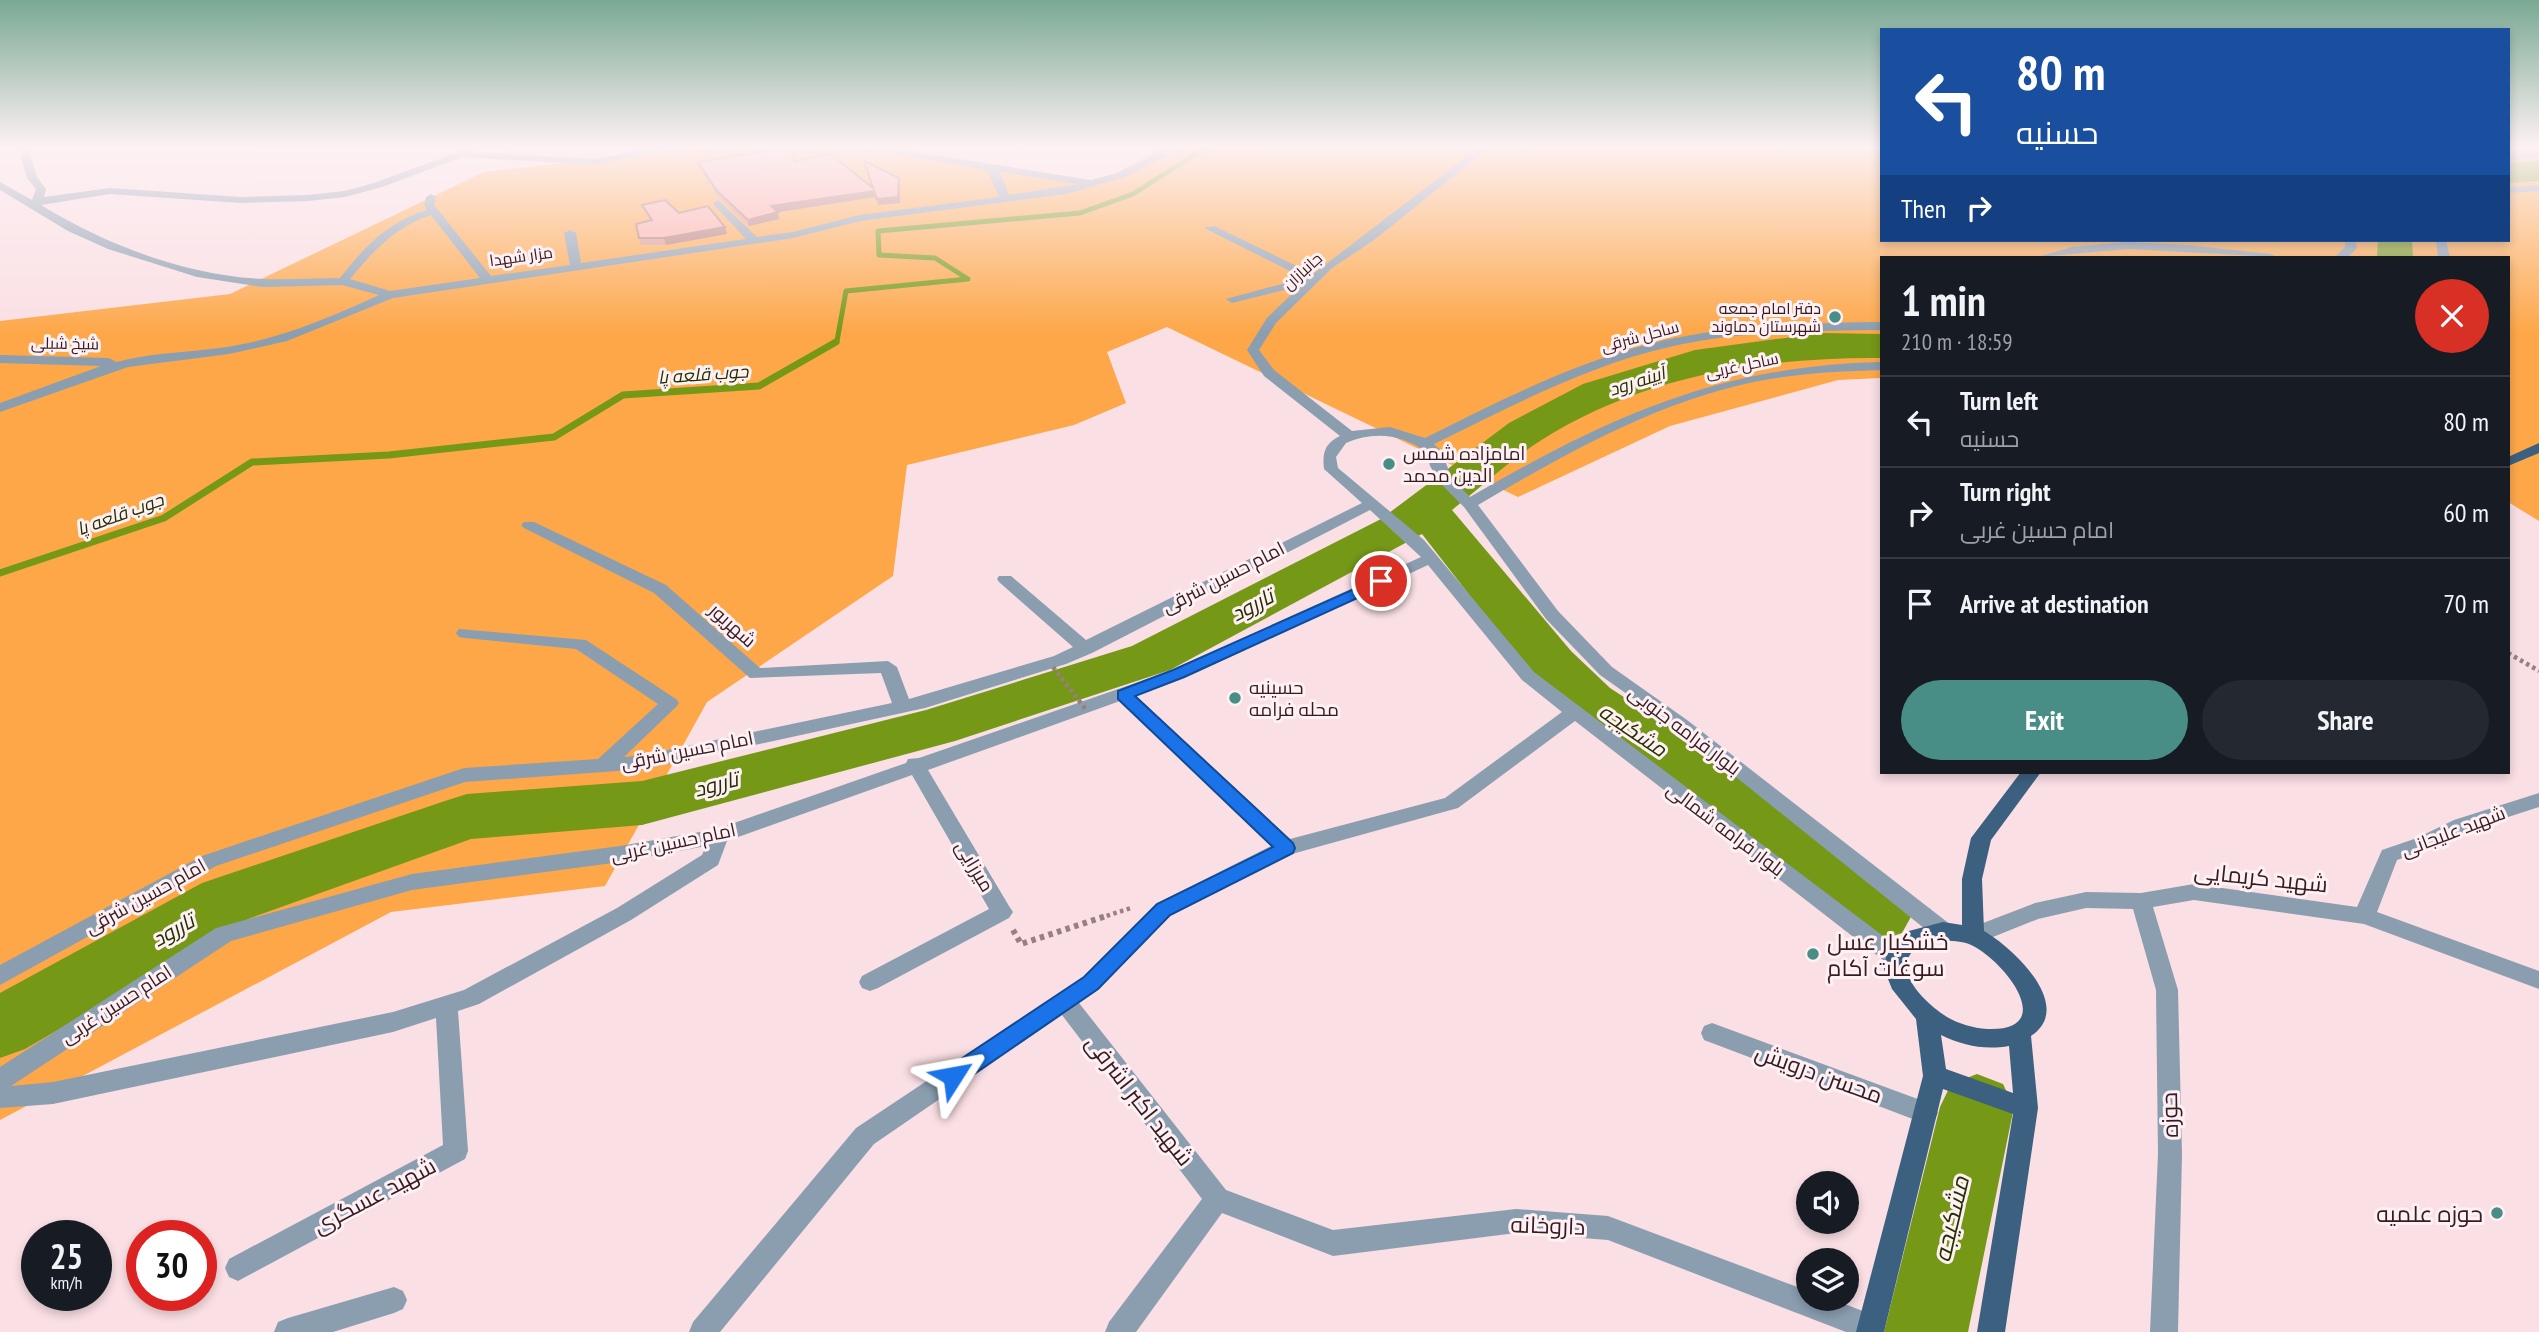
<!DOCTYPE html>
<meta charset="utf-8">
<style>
:root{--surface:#171b24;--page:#242831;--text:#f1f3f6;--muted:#9ea1a6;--line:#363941;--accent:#498e86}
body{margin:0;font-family:"PT Sans Narrow",Cairo,sans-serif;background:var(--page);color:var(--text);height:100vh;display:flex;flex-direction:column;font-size:26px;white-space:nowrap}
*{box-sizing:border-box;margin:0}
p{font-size:23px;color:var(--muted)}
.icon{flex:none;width:38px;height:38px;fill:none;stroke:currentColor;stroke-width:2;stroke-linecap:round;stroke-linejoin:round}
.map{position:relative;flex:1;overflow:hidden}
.drawer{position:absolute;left:1880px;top:256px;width:630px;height:518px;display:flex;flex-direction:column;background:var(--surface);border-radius:0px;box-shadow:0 4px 10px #0003}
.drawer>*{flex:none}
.top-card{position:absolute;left:1880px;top:28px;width:630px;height:214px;border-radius:0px;box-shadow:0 4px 10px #0003;background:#1a4fa0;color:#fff;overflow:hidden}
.fabs{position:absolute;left:1796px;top:1171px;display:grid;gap:14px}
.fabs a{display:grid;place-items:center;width:63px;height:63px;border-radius:50%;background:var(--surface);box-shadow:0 4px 10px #0003;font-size:35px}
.speed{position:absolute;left:21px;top:1220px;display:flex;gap:14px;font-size:35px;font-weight:700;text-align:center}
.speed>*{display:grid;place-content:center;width:91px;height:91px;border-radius:50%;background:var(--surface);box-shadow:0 4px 10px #0003;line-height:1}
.speed small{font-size:18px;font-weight:400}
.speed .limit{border:10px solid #d22;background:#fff;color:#111}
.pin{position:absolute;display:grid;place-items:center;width:60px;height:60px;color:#fff;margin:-30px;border:4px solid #fff;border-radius:50%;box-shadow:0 2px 7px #0007}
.me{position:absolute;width:77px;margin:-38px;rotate:56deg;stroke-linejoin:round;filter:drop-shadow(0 0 5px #0008)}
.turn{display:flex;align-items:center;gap:24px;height:147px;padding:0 21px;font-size:32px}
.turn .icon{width:91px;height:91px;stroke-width:2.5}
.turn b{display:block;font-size:49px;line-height:60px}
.then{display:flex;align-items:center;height:66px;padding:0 21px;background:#0003;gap:14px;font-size:26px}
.round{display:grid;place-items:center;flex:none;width:74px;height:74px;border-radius:37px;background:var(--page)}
.overview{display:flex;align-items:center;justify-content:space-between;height:119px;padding:0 21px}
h1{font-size:42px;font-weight:700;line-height:52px}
.cta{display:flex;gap:14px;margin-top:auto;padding:14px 21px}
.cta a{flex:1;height:80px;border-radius:42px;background:var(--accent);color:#fff;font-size:28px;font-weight:700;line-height:80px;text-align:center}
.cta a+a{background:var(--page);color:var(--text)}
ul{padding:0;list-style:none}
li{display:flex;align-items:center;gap:21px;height:91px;padding:0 21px;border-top:2px solid var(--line)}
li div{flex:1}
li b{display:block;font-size:26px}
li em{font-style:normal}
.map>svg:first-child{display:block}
.green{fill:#fda749}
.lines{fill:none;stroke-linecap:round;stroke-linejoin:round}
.stream-far1{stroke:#759817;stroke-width:5}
.stream{stroke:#759817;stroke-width:7}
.river{fill:#759817;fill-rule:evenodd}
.path-far1{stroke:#987f84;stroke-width:4.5;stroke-dasharray:3.5 3.5;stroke-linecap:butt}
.path{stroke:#987f84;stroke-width:6;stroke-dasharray:4.5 4.5;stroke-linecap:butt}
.minor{fill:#8a9eb0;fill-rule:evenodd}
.major{fill:#3c607f;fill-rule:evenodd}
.path-bridge{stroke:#987f84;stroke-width:4.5;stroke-dasharray:3.5 3.5;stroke-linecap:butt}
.wall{fill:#d89690}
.shaded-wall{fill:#b07a75}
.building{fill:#fbaea7;stroke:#b07a75;stroke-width:2}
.route{fill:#1a73e8;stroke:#114b97;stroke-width:2}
.poi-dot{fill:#498e86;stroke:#fef0f3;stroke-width:2.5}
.labels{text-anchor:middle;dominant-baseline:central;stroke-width:6;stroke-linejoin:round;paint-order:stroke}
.far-street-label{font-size:16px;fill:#341c22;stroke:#fef0f3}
.far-poi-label{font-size:16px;fill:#341c22;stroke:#fef0f3;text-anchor:end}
.far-water-label{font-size:18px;font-style:italic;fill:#223000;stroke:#fef0f3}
.poi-label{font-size:19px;fill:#341c22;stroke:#fef0f3;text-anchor:start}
.street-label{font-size:19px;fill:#341c22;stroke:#fef0f3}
.water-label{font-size:21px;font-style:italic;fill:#223000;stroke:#fef0f3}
.near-street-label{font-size:23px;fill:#341c22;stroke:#fef0f3}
.near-poi-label{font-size:23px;fill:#341c22;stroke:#fef0f3;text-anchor:start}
.near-water-label{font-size:24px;font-style:italic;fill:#223000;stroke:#fef0f3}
</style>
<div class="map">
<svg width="2539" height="1332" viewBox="0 0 2539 1332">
<rect width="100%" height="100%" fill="#fadfe4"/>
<path class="green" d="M 710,147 L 878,147 L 1098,183 L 1164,147 L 1881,147 L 1881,240 L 2508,240 L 2508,147 L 2539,147 L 2539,521 L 2508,502 L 2508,257 L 1881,257 L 1881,378 L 1838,380 L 1670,426 L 1518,497 L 1167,327 L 1107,352 L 1126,403 L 1074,425 L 907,465 L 893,576 L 707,702 L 605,886 L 391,912 L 0,1120 L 0,321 L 230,294 L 484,172 Z"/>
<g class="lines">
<path class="stream-far1" d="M 833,343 L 837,341 L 846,291 L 968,279 L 935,258 L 879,255 L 878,231 L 1080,213 L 1133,194 L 1207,147"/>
<path class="stream" d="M 0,573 L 164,518 L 252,462 L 389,455 L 554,437 L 623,395 L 759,386 L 836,342"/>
<g class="river">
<path d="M 2539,161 L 2539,181 L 2508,183 L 2508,163 Z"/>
<path d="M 2378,240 L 2412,240 L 2413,257 L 2377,257 Z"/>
<path d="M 1822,333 L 1881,334 L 1881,358 C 1762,357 1642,376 1540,441 C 1509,461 1481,487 1452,510 L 1571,651 L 1610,688 L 1682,735 L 1902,897 L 1912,915 L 1902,933 L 1879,941 L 1856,933 L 1642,763 L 1570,714 L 1533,677 L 1422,534 L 1170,670 L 955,741 L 642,825 L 471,839 L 248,919 L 25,1049 L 0,1058 L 0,993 L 202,883 L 445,801 L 467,794 L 642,781 L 926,710 L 1132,646 L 1381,519 L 1509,423 L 1583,384 L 1695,350 Z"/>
<path d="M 1977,1074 L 2003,1084 L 2014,1107 L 1968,1332 L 1884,1332 L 1940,1107 L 1951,1084 Z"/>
</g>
<g class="path-far1">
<path d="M 2508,653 L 2539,671"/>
<path d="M 1100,918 L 1131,908"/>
</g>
<path class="path" d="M 1013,930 L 1021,944 L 1106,916"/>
<g class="minor">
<path d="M 18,147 L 28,147 L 37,177 L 46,189 L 44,197 L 110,188 L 241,197 L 308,195 L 344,191 L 374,183 L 461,151 L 597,159 L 658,147 L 675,147 L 597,165 L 462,157 L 382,187 L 345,197 L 308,201 L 241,203 L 110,194 L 41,205 C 106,245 187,276 264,279 C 289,280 315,278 340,278 C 365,246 388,222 427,210 L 424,205 L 426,197 L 431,194 L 436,197 L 434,205 L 491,276 L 570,265 L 564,233 L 570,230 L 576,233 L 581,263 L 746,239 L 714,205 L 713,203 L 718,200 L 757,237 L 793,232 L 860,215 L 999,197 L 987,170 L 870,150 L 865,147 L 885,147 L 1091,180 L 1117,173 L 1172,147 L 1184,147 L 1125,177 L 1066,194 L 860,221 L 793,238 L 393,298 L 287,341 L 229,354 L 128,367 L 0,412 L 0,403 L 101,366 L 0,363 L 0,355 L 109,358 L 116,362 C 157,351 201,353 243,344 C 290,335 335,315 379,295 L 342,285 L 263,287 L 197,277 L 108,249 L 68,231 L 0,190 L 0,182 L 32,200 L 36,189 L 27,178 ZM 1000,172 L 1079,184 L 1009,195 ZM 431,215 L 480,278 L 390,291 L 350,279 C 374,250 395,227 431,215 Z"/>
<path d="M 1479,147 L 1490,147 L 1374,240 L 1332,268 L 1276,323 L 1259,350 L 1274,370 L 1352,431 L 1390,427 L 1425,438 C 1492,405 1559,370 1631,349 C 1712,325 1798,323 1881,322 L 1881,330 C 1811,331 1738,331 1669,347 C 1586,366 1510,407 1434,444 L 1441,451 L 1452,478 L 1470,497 C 1609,417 1718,366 1881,362 L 1881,370 C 1844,371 1807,373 1770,379 C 1664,397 1569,452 1478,505 L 1558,611 L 1612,667 L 1687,720 L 1951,925 L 1954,931 L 1951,937 L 1943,940 L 1935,937 L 1675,728 L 1600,675 L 1546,619 L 1464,507 L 1441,484 L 1430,466 L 1427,453 C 1403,434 1374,431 1346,443 L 1336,457 L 1338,468 L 1424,540 L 1534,672 L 1903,951 L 1906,957 L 1903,963 L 1895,966 L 1887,963 L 1575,721 L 1458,808 L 1292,854 L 1170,916 L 1099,989 L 1079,1003 L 1226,1190 L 1333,1230 L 1516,1209 L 1608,1216 L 1808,1291 L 1808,1298 L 1829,1298 L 1881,1318 L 1885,1328 L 1883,1332 L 1846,1332 L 1608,1240 L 1516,1233 L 1333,1256 L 1222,1213 L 1136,1332 L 1105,1332 L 1109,1322 L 1202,1199 L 1062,1015 L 874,1144 L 720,1332 L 689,1332 L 693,1322 L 856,1128 L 1083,977 L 1156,904 L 1271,846 L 1120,701 L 928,770 L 1009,906 L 1013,912 L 1009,918 L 878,988 L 870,991 L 862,988 L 859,982 L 862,976 L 989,909 L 912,775 L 727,841 L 718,865 L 631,920 L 479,1004 L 458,1011 L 468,1151 L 465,1159 L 238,1281 L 229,1277 L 225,1268 L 229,1259 L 443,1145 L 436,1018 L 393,1032 L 53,1104 L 0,1108 L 0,1067 L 216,928 L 412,874 L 620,846 L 717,829 L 906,763 L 908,759 L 919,758 L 1173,670 L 1421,557 L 1370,510 L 1092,653 L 1066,664 L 925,708 L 644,769 L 465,782 L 216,866 L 0,985 L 0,965 L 202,856 L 464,768 L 598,759 L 658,704 L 576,649 L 465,638 L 459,637 L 456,633 L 459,629 L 586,640 L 676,699 L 679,703 L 676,707 L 624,757 L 644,755 L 892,703 L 881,673 L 750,678 L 654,593 L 524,528 L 521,525 L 524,522 L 534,522 L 666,585 L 760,668 L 888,661 L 897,667 L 909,699 L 1054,656 L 1073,647 L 999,582 L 997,579 L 999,576 L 1011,576 L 1086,640 L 1362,503 L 1324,469 C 1322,453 1325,443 1340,436 L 1264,376 L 1247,350 L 1267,318 L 1300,286 L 1232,303 L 1226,299 L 1304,278 L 1204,228 L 1214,226 L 1313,274 ZM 1428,565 L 1522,680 L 1562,712 L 1445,798 L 1290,839 L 1136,696 L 1185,678 ZM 706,846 L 702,855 L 617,908 L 464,990 L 393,1012 L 53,1082 L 11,1086 L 231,941 L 412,890 L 620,862 Z"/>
<path d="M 2539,152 L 2539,158 L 2508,160 L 2508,154 Z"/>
<path d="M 2539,185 L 2539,191 L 2508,193 L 2508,187 Z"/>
<path d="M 2345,240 L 2355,240 L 2357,248 L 2348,257 L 2335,257 L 2345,247 Z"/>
<path d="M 2436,240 L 2446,240 L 2450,257 L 2438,257 Z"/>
<path d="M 2128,242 L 2186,245 L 2271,254 L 2277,257 L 2128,249 L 2038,257 L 2072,247 Z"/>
<path d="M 2539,793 L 2539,807 L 2468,830 L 2431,848 L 2397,860 L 2377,912 L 2539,971 L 2539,989 L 2364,924 L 2194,900 L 2153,907 L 2178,990 L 2182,1154 L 2178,1332 L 2150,1332 L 2158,1154 L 2156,990 L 2133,909 L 2086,908 L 2038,919 L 1973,945 L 1965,942 L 1962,936 L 1965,930 L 2035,903 L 2086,892 L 2141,893 L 2194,884 L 2357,907 L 2382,850 L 2417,838 L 2454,820 Z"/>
<path d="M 1712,1023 L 1934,1105 L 1938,1113 L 1934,1121 L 1926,1124 L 1704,1040 L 1701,1033 L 1704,1026 Z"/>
<path d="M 394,1287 L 403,1291 L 407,1300 L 403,1309 L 394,1313 L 333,1332 L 274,1332 L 278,1322 L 288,1318 Z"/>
</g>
<g class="major">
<path d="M 2539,443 L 2539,453 L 2508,466 L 2508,457 Z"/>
<path d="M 2021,772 L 2041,772 L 1991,840 L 1982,879 L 1984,931 C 2012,947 2076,1006 2031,1036 L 2038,1108 L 2005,1332 L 1977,1332 L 2013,1114 L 1943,1089 L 1884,1332 L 1856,1332 L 1923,1076 L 1916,1019 L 1892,989 L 1884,969 L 1887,952 L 1905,932 L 1943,922 L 1962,925 L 1962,879 L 1971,838 ZM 1943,940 C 1951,941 1961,941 1969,944 C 2003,958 2061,1032 1987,1029 C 1973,1028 1959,1024 1947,1017 C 1927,1005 1887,968 1918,947 C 1924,942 1935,941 1943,940 ZM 1941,1035 C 1964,1046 1984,1050 2009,1046 L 2013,1093 L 1946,1069 Z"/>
</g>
<path class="path-bridge" d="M 1053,667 L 1087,711"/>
</g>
<g class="wall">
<path d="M 756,147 L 791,147 L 795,161 L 872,187 L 864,161 L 899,178 L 900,184 L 900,203 L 878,205 L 875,197 L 777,212 L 779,219 L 749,226 L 718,197 L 700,168 L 698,162 L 759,152 Z"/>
<path d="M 642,205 L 679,213 L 725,227 L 727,234 L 666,245 L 641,245 L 639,238 L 650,220 L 644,211 Z"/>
</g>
<g class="shaded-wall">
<path d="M 899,178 L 900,184 L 900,203 L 878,205 L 877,199 Z"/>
<path d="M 874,191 L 875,197 L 773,213 L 771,206 Z"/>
<path d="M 778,212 L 779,219 L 749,226 L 748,220 Z"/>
<path d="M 725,227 L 727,234 L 666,245 L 664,238 Z"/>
</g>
<g class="building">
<path d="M 757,147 L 791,147 L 795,161 L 830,154 L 873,188 L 864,161 L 899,178 L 898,197 L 877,199 L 874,191 L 771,206 L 778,212 L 748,220 L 717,191 L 698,162 L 761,152 Z"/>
<path d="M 665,200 L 679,213 L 708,206 L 725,227 L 664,238 L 639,238 L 636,224 L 652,220 L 642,205 Z"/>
</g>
<linearGradient id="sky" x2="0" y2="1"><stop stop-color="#7aa994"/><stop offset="0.44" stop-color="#fdf1f3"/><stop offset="1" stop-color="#fdf1f3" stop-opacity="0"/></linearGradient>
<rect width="2539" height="333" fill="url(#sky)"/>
<path class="route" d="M 1381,577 L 1388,581 L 1386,585 L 1184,677 L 1135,696 L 1293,843 L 1295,848 L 1293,853 L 1170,915 L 1098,989 L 961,1083 L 953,1085 L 946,1083 L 942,1076 L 946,1069 L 1084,977 L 1157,904 L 1273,847 L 1118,699 L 1118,691 L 1173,670 Z"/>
<g class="poi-dot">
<circle cx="1835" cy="317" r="7"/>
<circle cx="1389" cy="464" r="7"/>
<circle cx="1235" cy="698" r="7"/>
<circle cx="1813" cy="954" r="7"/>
<circle cx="2497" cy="1213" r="7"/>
</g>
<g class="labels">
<g class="far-street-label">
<text transform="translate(521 256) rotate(-8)">مزار شهدا</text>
<text transform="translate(1302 271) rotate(-42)">جانبازان</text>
<text transform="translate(1640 336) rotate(-15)">ساحل شرقی</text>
<text transform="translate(65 343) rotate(1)">شیخ شبلی</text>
<text transform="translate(1742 365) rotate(-12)">ساحل غربی</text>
</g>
<g class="far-poi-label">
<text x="1821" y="308">دفتر امام جمعه<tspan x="1821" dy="18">شهرستان دماوند</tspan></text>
</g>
<g class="far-water-label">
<text transform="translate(703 374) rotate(-4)">جوب قلعه پا</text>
<text transform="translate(1637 381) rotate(-18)">آیینه رود</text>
<text transform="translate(120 514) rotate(-20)">جوب قلعه پا</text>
</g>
<g class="poi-label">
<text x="1403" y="453">امامزاده شمس<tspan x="1403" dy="22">الدین محمد</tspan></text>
<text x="1249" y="687">حسینیه<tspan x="1249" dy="22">محله فرامه</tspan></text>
</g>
<g class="street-label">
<text transform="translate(1223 577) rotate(-27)">امام حسین شرقی</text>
<text transform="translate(733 625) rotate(42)">شهریور</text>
<text transform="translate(1685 730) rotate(37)">بلوار فرامه جنوبی</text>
<text transform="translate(687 750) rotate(-11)">امام حسین شرقی</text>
<text transform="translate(1726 829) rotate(37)">بلوار فرامه شمالی</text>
<text transform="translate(2453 831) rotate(-21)">شهید علیجانی</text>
<text transform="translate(673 842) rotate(-12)">امام حسین غربی</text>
<text transform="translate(975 866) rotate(59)">میرزایی</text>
<text transform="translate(145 896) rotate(-29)">امام حسین شرقی</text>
<text transform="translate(116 1004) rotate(-33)">امام حسین غربی</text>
</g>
<g class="water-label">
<text transform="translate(1252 605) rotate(-28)">تاررود</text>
<text transform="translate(1633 730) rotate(34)">مشکیجه</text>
<text transform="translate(716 784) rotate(-15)">تاررود</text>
<text transform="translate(173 930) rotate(-30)">تاررود</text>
</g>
<g class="near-street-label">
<text transform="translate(2261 877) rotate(6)">شهید کریمایی</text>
<text transform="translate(1819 1073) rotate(20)">محسن درویش</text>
<text transform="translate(1140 1100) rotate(52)">شهید اکبر اشرفی</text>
<text transform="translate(2169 1115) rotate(-91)">حوزه</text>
<text transform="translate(374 1195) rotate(-28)">شهید عسگری</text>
<text transform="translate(1548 1225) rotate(2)">داروخانه</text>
</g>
<g class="near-poi-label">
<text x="1827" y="941">خشکبار عسل<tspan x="1827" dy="26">سوغات آکام</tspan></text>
<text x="2483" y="1213" text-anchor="end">حوزه علمیه</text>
</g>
<g class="near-water-label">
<text transform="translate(1951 1219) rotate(-77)">مشکیجه</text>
</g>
</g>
</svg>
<div class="fabs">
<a><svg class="icon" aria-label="sound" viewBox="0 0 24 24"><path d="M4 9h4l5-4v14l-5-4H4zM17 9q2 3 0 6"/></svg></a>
<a><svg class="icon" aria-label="layers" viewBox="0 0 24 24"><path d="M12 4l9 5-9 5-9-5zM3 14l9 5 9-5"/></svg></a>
</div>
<div class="speed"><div>25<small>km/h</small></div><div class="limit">30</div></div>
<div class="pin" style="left:1381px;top:581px;background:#d93025"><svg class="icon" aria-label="arrive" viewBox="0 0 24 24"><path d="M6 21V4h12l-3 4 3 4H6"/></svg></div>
<svg class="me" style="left:953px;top:1076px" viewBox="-20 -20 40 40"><path d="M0-17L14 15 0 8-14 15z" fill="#1a73e8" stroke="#fff" stroke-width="4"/></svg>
<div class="top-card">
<div class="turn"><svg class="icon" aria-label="left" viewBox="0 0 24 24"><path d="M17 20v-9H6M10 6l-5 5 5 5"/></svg><div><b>80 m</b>حسنیه</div></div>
<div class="then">Then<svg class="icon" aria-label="right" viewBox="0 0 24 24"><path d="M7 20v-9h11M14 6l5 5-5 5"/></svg></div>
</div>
<section class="drawer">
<div class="overview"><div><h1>1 min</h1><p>210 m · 18:59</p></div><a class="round" style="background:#d93025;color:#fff"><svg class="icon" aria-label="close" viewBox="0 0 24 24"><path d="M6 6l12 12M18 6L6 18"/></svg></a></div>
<ul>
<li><svg class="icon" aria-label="left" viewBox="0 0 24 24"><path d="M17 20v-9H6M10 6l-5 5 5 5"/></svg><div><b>Turn left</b><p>حسنیه</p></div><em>80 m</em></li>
<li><svg class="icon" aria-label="right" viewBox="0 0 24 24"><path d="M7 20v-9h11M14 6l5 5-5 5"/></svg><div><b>Turn right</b><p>امام حسین غربی</p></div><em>60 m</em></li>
<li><svg class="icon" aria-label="arrive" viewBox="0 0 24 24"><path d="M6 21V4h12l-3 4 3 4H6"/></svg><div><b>Arrive at destination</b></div><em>70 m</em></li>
</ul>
<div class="cta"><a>Exit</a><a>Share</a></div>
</section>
</div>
